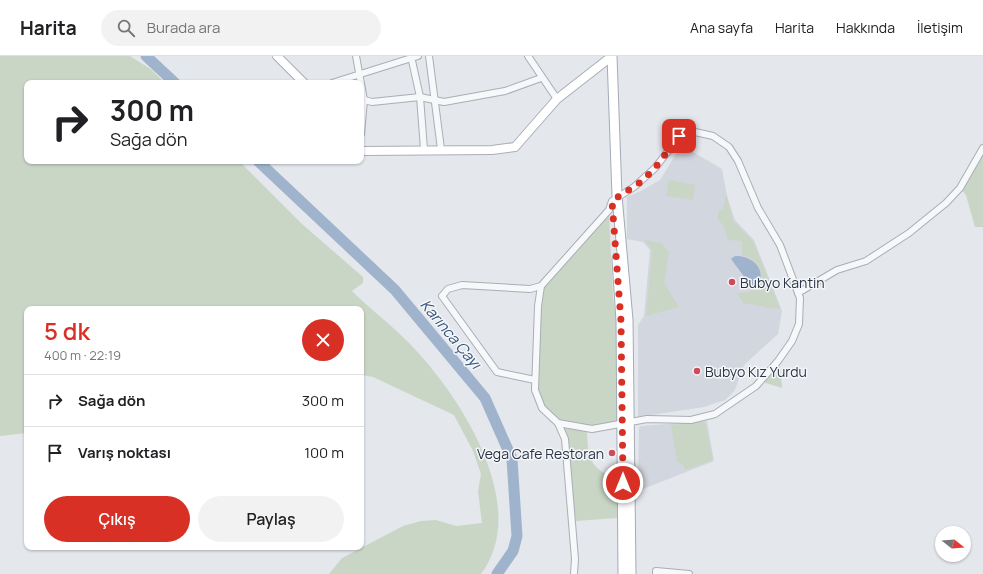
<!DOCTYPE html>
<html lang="tr">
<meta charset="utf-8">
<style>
:root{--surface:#fff;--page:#f2f2f2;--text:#202124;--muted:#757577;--line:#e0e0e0;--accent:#d93025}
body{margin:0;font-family:Manrope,sans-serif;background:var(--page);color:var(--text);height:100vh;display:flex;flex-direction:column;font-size:15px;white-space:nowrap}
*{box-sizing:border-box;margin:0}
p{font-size:13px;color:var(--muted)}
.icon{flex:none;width:22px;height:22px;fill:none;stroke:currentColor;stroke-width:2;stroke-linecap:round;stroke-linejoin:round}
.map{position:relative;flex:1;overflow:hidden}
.side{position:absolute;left:24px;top:250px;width:340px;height:244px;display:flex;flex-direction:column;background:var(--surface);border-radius:8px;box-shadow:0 1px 3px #0004}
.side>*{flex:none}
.guide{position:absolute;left:24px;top:24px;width:340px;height:84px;border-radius:8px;box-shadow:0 1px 3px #0004;background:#fff;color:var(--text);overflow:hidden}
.needle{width:26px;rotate:107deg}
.controls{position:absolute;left:935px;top:470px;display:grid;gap:8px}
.controls a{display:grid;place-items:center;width:36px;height:36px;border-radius:50%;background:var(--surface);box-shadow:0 1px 3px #0004;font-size:20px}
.pin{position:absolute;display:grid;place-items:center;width:34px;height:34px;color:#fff;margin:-17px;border-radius:8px;box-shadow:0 2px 6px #0006}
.me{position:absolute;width:44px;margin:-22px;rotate:0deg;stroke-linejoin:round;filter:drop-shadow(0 0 3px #0008)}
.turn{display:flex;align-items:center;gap:14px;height:84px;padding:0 20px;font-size:18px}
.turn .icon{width:52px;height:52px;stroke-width:2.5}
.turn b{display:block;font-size:28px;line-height:34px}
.round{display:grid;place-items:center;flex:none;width:42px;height:42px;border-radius:21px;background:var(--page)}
.headline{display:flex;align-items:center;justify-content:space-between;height:68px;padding:0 20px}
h1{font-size:24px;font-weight:600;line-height:30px;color:var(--accent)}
.cta{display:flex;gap:8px;margin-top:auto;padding:8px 20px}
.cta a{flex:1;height:46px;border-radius:24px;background:var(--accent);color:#fff;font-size:16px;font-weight:600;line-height:46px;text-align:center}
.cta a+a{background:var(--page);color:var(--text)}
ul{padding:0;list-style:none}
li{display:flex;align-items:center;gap:12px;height:52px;padding:0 20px;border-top:1px solid var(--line)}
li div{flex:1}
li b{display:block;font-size:15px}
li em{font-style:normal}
header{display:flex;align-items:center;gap:24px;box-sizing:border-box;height:56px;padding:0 20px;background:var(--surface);border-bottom:1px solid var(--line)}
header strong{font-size:19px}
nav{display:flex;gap:22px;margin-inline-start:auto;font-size:14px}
.search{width:280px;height:36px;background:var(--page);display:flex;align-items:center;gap:10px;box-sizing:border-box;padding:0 14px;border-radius:22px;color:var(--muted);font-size:15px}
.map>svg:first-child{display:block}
.built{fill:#d2d6de}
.green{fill:#c9d6c5}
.water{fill:#9fb4cc}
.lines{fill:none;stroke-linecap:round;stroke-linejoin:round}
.river{stroke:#9fb4cc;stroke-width:11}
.minor-casing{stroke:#a9aeb7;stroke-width:8}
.secondary-casing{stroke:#a9aeb7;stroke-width:10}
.primary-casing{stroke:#a3abb8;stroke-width:11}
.minor{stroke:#f7f8fa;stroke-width:6}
.secondary{stroke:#fff;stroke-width:8}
.primary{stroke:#fff;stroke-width:9}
.route{stroke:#d93025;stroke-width:7;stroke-dasharray:0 12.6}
.poi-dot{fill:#d1495b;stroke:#f4f6f9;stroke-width:1.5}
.labels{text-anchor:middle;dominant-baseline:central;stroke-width:3;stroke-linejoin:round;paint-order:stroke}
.poi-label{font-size:14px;fill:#2b3445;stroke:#f4f6f9;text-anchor:start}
.water-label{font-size:15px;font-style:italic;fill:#34527a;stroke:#f4f6f9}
</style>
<header>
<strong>Harita</strong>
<div class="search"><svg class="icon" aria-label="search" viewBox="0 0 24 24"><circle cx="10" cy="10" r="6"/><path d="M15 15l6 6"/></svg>Burada ara</div>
<nav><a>Ana sayfa</a><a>Harita</a><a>Hakkında</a><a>İletişim</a></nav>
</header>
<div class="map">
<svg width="983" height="518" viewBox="0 0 983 518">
<rect width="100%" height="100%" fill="#e4e7ec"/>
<g class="built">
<path d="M 686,92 L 722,113 L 727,140 L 735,164 L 754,184 L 782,255 L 778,278 L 744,309 L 735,334 L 725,344 L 704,351 L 638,361 L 638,269 L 644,260 L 650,194 L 643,186 L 627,183 L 627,141 L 641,135 L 660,124 L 678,95 Z"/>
<path d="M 707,365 L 714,405 L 638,435 L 639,373 L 640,370 Z"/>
</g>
<g class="green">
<path d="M 0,0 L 130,0 L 152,14 L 165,27 L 27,27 L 27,105 L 239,105 L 302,168 L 363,221 L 363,227 L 352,235 C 369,252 389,267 406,284 C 457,334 533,449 481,518 L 329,518 L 342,502 L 403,470 L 421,465 L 436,464 L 456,470 L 482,467 L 478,435 L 481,418 L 473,395 L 454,359 L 373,321 L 361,319 L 361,253 L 27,253 L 27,377 L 0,380 Z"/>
<path d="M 983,92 L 983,171 L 975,171 L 966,139 L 960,132 Z"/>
<path d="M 669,124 L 695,129 L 693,144 L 666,140 Z"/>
<path d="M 726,138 L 733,165 L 753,185 L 780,252 C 768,254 756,247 744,248 L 737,237 L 749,236 L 753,233 L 754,235 C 769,221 760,203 742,199 L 742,185 L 728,184 L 724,171 L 717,162 L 720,153 L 723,153 Z"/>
<path d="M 609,157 L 613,242 L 617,267 L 618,368 L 592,373 L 558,367 L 549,360 L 535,334 L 541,230 Z"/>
<path d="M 644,184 L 661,187 L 669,196 L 664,227 L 679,251 L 646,260 L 652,193 Z"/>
<path d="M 778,305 L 781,316 L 782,332 L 760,325 Z"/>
<path d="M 705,366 L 713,404 L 685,414 L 683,409 L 677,405 L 671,369 Z"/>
<path d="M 561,372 L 587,375 C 588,407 591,411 619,425 L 617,462 L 576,465 Z"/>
</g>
<path class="water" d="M 735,200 C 755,199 770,218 754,234 L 731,203 Z"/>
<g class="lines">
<g class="river">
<path d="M 146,0 L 175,27"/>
<path d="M 258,105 L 395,234 L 485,342 L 512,403 L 517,480 L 513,495 L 497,518"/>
</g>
<g class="minor-casing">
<g id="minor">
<path d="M 356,0 L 364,44 L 361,78"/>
<path d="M 411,0 L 420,41 L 424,93"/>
<path d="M 429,0 L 441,93"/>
<path d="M 528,0 L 557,43"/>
<path d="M 332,27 L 418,0"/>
<path d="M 361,43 L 372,46 L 420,41 L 444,46 L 505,35 L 541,22"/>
<path d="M 695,76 L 713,80 L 729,91 L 738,105 L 758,152 L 780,189 L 800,242 L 799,268 L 792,285 L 778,305 L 756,330 L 715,358 L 691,364 L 647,363 L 592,373 L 558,367 L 542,352 L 535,334 L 538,250 L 541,230 L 609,154 L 612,145 L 634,131 L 655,112 L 679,81 L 685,77 Z"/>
<path d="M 798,237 L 837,214 L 866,205 L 909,177 L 946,147 L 960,132 L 983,92"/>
<path d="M 535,324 L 497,316 L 442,240 L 448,233 L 462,229 L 530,233 L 541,230"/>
<path d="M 558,367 L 565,383 L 575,503 L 574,518"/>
<path d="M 656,518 L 656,515 L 689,518"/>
</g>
</g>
<g class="secondary-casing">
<g id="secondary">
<path d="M 277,0 L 304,27"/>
<path d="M 361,95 L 492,94 L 515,91 L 557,43 L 607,4"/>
</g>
</g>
<g class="primary-casing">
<g id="primary">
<path d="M 612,0 L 617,140 L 628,264 L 631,518"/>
<path d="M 617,203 L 621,265 L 623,518"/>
</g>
</g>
<use href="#minor" class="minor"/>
<use href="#secondary" class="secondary"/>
<use href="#primary" class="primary"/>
</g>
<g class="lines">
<path class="route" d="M 623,427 L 621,265 L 612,145 L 642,125 L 655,112 L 679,80"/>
</g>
<g class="poi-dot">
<circle cx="732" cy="226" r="4"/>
<circle cx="697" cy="315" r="4"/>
<circle cx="612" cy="397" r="4"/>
</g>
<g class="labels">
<g class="poi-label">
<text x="740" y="226">Bubyo Kantin</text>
<text x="705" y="315">Bubyo Kız Yurdu</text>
<text x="604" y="397" text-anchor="end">Vega Cafe Restoran</text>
</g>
<g class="water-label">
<text transform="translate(451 278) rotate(50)">Karınca Çayı</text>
</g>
</g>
</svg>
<div class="controls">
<a><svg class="needle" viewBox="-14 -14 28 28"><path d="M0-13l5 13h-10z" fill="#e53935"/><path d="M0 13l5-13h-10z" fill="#757577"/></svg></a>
</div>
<div class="pin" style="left:679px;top:80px;background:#d93025"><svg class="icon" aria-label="arrive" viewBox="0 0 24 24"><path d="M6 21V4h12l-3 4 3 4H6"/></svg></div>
<svg class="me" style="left:623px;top:427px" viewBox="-20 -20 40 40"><circle r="17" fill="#d93025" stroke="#fff" stroke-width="3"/><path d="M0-11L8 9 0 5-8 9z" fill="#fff"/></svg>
<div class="guide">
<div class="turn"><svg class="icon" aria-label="right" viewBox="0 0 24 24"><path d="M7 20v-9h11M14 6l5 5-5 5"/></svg><div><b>300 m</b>Sağa dön</div></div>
</div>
<section class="side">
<div class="headline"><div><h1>5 dk</h1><p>400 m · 22:19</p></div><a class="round" style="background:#d93025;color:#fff"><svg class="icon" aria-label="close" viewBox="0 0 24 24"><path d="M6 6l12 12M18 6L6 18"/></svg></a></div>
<ul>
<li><svg class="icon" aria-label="right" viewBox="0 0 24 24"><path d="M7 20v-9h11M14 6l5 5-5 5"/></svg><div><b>Sağa dön</b></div><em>300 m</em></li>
<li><svg class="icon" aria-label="arrive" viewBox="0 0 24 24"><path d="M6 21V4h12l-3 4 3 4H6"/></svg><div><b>Varış noktası</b></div><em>100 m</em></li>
</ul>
<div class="cta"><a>Çıkış</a><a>Paylaş</a></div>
</section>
</div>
